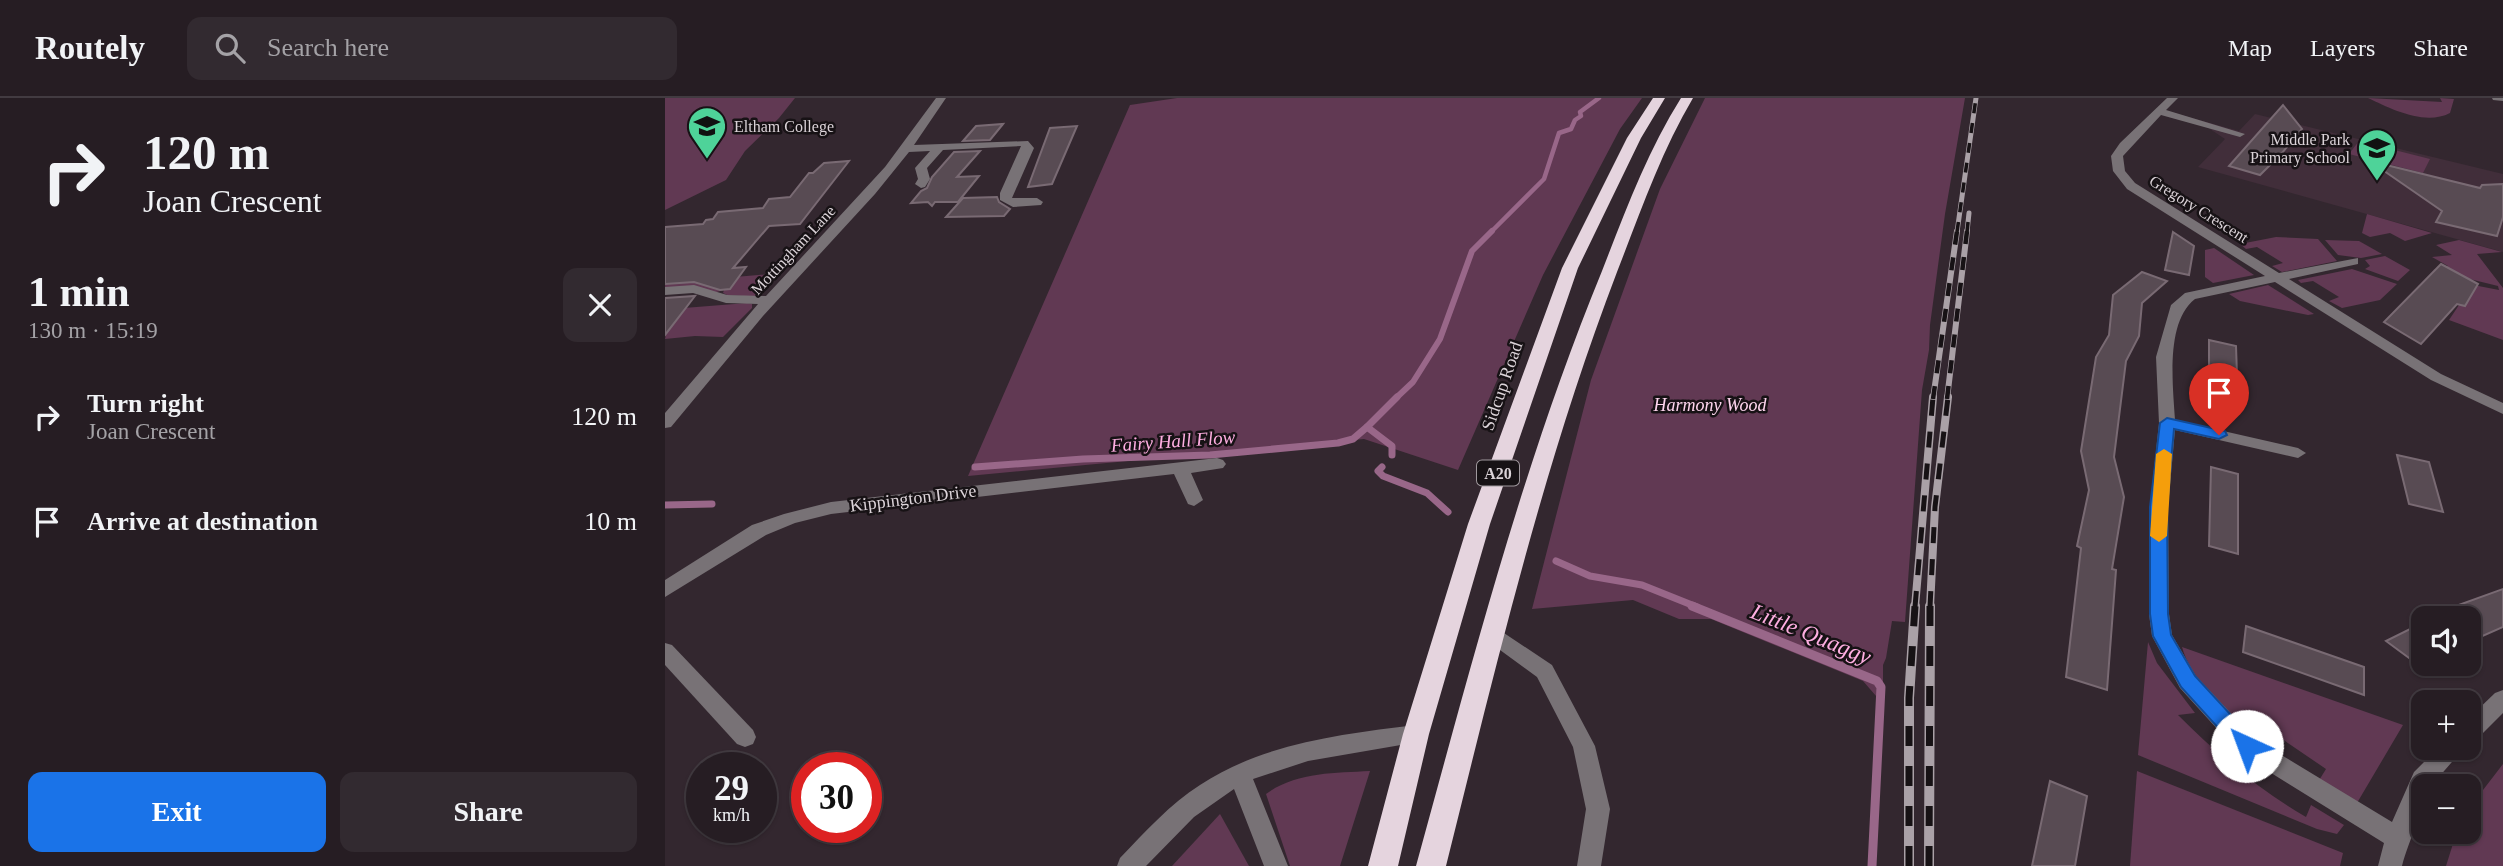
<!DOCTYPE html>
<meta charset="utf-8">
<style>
:root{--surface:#261d23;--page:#322a30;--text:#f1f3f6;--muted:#a4a2a6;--line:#423b41;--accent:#1a73e8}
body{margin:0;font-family:"Times New Roman",serif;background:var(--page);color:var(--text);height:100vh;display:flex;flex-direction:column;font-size:26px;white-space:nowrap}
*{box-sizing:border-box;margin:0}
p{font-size:23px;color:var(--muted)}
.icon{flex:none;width:38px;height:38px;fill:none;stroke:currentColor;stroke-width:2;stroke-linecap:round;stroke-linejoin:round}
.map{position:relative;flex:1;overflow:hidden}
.side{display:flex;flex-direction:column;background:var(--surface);width:665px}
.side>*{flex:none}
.hud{background:#261d23;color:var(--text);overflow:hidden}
.controls{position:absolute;left:1746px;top:508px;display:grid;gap:14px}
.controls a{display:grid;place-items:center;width:70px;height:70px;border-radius:14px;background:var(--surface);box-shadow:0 2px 5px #0004,0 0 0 2px var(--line);font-size:35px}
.speed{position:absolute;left:21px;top:654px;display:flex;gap:14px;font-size:35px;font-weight:700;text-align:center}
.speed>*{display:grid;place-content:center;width:91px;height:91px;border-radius:50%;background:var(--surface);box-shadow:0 2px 5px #0004,0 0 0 2px var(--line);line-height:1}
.speed small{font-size:18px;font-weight:400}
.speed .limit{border:10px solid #d22;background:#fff;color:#111}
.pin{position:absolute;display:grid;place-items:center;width:60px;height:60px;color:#fff;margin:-72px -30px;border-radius:50% 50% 50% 0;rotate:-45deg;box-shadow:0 0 7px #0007}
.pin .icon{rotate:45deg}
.me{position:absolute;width:77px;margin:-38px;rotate:317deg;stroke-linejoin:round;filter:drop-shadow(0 0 5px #0008)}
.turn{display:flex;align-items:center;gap:24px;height:147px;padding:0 28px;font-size:32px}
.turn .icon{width:91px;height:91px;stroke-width:2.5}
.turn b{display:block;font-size:49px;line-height:60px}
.round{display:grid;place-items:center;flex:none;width:74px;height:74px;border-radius:14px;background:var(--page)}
.overview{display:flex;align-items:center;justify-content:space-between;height:119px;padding:0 28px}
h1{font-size:42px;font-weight:600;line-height:52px}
.button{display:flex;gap:14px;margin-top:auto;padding:14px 28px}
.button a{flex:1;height:80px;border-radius:14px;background:var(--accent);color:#fff;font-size:28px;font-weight:600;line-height:80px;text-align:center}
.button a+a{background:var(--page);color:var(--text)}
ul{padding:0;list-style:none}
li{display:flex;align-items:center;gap:21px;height:105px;padding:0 28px}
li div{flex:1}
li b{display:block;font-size:26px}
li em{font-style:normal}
header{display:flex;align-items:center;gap:42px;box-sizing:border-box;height:98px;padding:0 35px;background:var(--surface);border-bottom:2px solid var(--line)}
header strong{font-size:33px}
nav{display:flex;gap:38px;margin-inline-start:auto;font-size:24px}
.search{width:490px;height:63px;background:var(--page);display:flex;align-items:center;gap:18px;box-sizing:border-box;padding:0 24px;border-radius:14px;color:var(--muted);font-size:26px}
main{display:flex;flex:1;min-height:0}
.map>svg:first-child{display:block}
.built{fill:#412e3a}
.green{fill:#613953}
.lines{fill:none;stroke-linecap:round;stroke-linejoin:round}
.stream-far3{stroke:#996789;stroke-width:4.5}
.stream-far2{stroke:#996789;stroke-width:6}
.stream-far1{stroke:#996789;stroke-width:7}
.stream{stroke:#996789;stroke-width:9}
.building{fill:#584b53;stroke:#796a73;stroke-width:2}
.minor{fill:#787276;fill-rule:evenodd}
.highway{fill:#e5d4de;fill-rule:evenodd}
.rail-far3-casing{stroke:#aaa1a7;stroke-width:5}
.rail-far2-casing{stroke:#aaa1a7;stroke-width:6}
.rail-far1-casing{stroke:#aaa1a7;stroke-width:8}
.rail-casing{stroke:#aaa1a7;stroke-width:10}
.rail-far3{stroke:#171215;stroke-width:3.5;stroke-dasharray:10;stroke-linecap:butt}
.rail-far2{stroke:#171215;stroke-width:4.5;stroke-dasharray:13;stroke-linecap:butt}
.rail-far1{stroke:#171215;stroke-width:5;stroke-dasharray:16;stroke-linecap:butt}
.rail{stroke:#171215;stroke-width:7;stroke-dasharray:20;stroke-linecap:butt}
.route{fill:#1a73e8;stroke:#114b97;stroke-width:2}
.slow{fill:#f59e0b}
.labels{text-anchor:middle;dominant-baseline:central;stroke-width:5;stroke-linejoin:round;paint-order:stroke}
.far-poi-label{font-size:16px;fill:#dbd3d8;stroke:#171215;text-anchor:start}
.far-street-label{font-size:16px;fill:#dbd3d8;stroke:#171215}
.shield{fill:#171215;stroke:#a0999e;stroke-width:2}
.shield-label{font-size:16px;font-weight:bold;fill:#dbd3d8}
.street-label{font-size:18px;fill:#dbd3d8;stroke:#171215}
.park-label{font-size:18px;font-style:italic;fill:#fed5ee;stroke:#171215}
.water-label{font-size:19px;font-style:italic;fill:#feaee1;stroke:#171215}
.near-water-label{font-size:23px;font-style:italic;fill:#feaee1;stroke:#171215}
</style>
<header>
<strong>Routely</strong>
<div class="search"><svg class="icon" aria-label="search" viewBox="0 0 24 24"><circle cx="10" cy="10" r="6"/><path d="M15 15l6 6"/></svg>Search here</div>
<nav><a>Map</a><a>Layers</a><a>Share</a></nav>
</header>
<main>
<section class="side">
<div class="hud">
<div class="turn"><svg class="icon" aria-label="right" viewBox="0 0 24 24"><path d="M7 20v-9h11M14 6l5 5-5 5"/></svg><div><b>120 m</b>Joan Crescent</div></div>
</div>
<div class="overview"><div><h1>1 min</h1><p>130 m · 15:19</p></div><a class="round"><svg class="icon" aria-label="close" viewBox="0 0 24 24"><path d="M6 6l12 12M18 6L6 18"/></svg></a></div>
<ul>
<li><svg class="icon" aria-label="right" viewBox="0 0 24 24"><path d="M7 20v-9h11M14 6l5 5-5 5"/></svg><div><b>Turn right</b><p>Joan Crescent</p></div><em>120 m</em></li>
<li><svg class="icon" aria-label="arrive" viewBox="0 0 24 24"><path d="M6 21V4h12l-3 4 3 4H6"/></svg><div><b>Arrive at destination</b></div><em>10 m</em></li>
</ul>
<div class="button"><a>Exit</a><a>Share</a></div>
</section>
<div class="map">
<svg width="1838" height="768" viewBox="0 0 1838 768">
<rect width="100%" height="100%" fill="#33272f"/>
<path class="built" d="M 1509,15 L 1574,33 L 1590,16 L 1838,76 L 1838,154 L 1533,69 L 1560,41 L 1542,29 L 1504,19 Z"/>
<g class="green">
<path d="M 0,0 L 130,0 L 114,20 L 80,53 L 61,82 L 0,112 Z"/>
<path d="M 512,0 L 977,0 L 955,31 L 878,177 L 793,372 L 699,341 L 303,378 L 465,7 Z"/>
<path d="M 1040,0 L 1300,0 L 1280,116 L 1265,227 L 1264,252 L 1257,292 L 1240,524 L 1227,523 L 1221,560 L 1218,567 L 1218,606 L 1198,583 L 1046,521 L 1014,521 L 968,502 L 867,511 L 926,282 L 995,91 Z"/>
<path d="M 1703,0 L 1777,4 L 1775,0 L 1789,1 L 1785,15 C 1760,28 1726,11 1703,0 Z"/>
<path d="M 1694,43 L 1765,61 L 1758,75 L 1684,56 Z"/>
<path d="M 1702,116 L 1767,135 L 1740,143 L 1725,135 L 1705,139 L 1697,135 Z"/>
<path d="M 1611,139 L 1653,141 L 1672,163 L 1617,174 L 1607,168 L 1618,165 L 1592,149 L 1581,151 L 1575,146 Z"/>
<path d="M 1660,142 L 1694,143 L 1717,156 L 1696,160 L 1673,157 Z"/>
<path d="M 1794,142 L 1837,154 L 1812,156 L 1838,190 L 1838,242 L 1784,222 L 1794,207 L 1799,208 L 1805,201 L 1793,184 L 1834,192 L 1833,188 L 1768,172 L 1783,168 L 1767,159 L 1787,157 L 1771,147 Z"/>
<path d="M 1549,150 L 1589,177 L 1548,185 L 1540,179 L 1540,152 Z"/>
<path d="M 1720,158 L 1745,172 L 1733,183 L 1700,171 L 1705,168 L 1700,162 Z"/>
<path d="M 1687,171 L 1732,186 L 1715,202 L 1677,210 L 1664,203 L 1674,199 L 1648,183 L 1636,185 L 1633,182 Z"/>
<path d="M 116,175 L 93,199 L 62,197 L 58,195 L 59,192 L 48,195 L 0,192 L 0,185 Z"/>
<path d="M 1603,187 L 1649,216 L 1643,217 L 1575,203 L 1564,196 Z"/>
<path d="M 82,205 L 87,206 L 87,210 L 58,239 L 30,238 L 0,241 L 2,233 L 19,210 Z"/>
<path d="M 1483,544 L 1492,565 L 1530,615 L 1513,617 C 1552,656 1593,691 1641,719 L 1646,707 L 1679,727 L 1672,736 L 1652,731 L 1473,657 Z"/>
<path d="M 1517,549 L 1738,627 L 1692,705 L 1653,684 L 1661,671 L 1595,626 L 1583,634 C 1560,615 1524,577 1517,549 Z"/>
<path d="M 1838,666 L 1838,768 L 1781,768 L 1792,733 L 1804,733 L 1804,711 L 1808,705 Z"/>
<path d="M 705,673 L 675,768 L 625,768 L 601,696 C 631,674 669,675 705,673 Z"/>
<path d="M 1472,673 L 1678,755 L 1675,768 L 1465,768 Z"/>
<path d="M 555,716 L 584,768 L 507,768 Z"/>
</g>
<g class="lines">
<path class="stream-far3" d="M 826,134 L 879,81 L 894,35 L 906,31 L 910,22 L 916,18 L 915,14 L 934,0"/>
<path class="stream-far2" d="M 730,301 L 748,284 L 775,241 L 807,153 L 827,133"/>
<g class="stream-far1">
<path d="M 727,357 L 727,348 L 702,329 L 732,299"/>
<path d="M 310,369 L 418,361 L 545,357 L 673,345 L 688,341 L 702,329"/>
<path d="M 717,369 L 713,373 L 718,378 L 762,395 L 783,414"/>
<path d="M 0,407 L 47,406"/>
<path d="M 891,463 L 925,478 L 977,487 L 1032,509"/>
</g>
<path class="stream" d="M 1027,508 L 1212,583 L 1216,589 L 1207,768"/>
</g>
<g class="building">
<path d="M 1618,7 L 1637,31 L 1617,55 L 1595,77 L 1564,68 Z"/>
<path d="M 338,26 L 325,42 L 298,43 L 311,28 Z"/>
<path d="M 412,28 L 387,86 L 363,89 L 385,30 Z"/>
<path d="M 315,53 L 292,79 L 314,78 L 293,104 L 270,104 L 267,108 L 263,104 L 246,105 L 256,93 L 262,90 L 267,79 L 289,54 Z"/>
<path d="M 184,63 L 135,126 L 104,128 L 68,170 L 81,169 L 65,191 L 55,192 L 29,184 L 0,186 L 0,129 L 38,126 L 41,122 L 48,121 L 53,114 L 98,110 L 104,101 L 125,99 L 144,75 L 148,75 L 159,65 Z"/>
<path d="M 1709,64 L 1815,90 L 1817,87 L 1838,86 L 1838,119 L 1832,138 L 1771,124 L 1777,113 L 1709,66 Z"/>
<path d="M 332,99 L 334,104 L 345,111 L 339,118 L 281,119 L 298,100 Z"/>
<path d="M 1508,134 L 1529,148 L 1524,177 L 1500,172 Z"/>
<path d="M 1776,166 L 1813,186 L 1800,208 L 1792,206 L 1756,246 L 1719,224 Z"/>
<path d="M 1477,174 L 1502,183 L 1477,205 L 1474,238 L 1461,263 L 1449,359 L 1459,399 L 1447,471 L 1451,472 L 1442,592 L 1401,579 L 1416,450 L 1412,448 L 1424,392 L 1416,353 L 1431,259 L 1444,237 L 1448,197 Z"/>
<path d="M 30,198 L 0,237 L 0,200 Z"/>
<path d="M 1544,242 L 1571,248 L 1573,307 L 1544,300 Z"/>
<path d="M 1732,357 L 1764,364 L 1778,414 L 1744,406 Z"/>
<path d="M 1546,369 L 1573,376 L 1573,456 L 1544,448 Z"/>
<path d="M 1838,491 L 1838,529 L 1804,544 L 1804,520 L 1766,520 L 1766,517 Z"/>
<path d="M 1759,524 L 1759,571 L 1721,543 Z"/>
<path d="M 1581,528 L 1699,569 L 1699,597 L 1578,554 Z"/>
<path d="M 1385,683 L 1422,698 L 1410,768 L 1367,768 Z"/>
</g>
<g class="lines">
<g class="minor">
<path d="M 271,0 L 281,0 L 249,47 L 363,43 L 369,50 L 347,100 L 372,100 L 378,104 L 376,107 L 348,109 L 335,102 L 335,95 L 356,48 L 278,52 L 262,70 L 265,81 L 260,89 L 256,90 L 250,86 L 253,81 L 250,70 L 265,53 L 244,54 L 210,96 L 98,218 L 6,329 L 0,330 L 0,315 L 93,206 L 61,205 L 28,195 L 0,197 L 0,189 L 29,187 L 62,197 L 101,198 L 220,69 Z"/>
<path d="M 1502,0 L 1513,0 L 1501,12 L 1580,36 L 1575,39 L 1496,17 L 1458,58 L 1460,73 L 1470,85 L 1614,175 L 1693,160 L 1693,166 L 1624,181 L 1776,276 L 1838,305 L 1838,316 L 1766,282 L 1610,184 L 1530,201 C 1500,224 1508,288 1510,322 L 1633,350 L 1641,355 L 1633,360 L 1510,332 L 1503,409 L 1504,516 L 1507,537 L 1531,578 L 1590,641 L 1727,724 L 1749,674 L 1774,649 L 1800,649 L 1766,688 L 1759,688 C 1759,715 1744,741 1737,768 L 1713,768 L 1719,745 L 1574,655 L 1515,590 L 1487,538 L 1484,516 L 1485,409 L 1494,325 L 1491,259 L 1506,207 L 1520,195 L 1600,178 L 1462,91 L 1448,73 L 1446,58 L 1455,45 Z"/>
<path d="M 1827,0 L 1838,0 L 1838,3 L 1828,2 Z"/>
<path d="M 552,360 L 558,362 L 561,366 L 558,370 L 526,375 L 538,402 L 529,408 L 523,406 L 509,376 L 166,416 L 130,425 L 101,437 L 0,499 L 0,482 L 87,427 L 119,416 L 166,404 Z"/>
<path d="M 827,527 L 887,567 L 930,648 L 945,711 L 936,768 L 912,768 L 921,711 L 908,649 L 872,579 L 820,541 L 817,535 L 820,529 Z"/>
<path d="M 0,545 L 7,547 L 88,632 L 91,639 L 88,646 L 80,649 L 72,646 L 0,567 Z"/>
<path d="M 1838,592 L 1838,615 L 1812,641 L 1804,643 L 1804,620 L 1830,595 Z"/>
<path d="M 751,627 L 759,629 L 762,636 L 759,643 L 643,663 L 588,681 L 623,768 L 599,768 L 569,691 L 529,719 L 481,768 L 452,768 L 455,760 C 480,734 505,706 535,687 C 599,645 677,636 751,627 Z"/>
</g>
<g class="highway">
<path d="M 988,0 L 1000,0 L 976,40 L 913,170 L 825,426 L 764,636 L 733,768 L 703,768 L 738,636 L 803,426 L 897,170 L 962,40 Z"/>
<path d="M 1016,0 L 1028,0 C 996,54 975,115 952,174 C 878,367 831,568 781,768 L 751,768 C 806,568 858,365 937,173 C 960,114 982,54 1016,0 Z"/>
</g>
<g class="rail-far3-casing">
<g id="rail-far3">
<path d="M 1292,134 L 1311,0"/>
<path d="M 1302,134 L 1304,115"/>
</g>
</g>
<g class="rail-far2-casing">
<g id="rail-far2">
<path d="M 1268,301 L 1292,133"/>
<path d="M 1282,301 L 1302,133"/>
</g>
</g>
<g class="rail-far1-casing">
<g id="rail-far1">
<path d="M 1250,509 L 1268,299"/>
<path d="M 1265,509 L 1270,409 L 1283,299"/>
</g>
</g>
<g class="rail-casing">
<g id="rail">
<path d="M 1244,768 L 1244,600 L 1250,508"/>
<path d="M 1264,768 L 1265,508"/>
</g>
</g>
<use href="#rail-far3" class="rail-far3"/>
<use href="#rail-far2" class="rail-far2"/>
<use href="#rail-far1" class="rail-far1"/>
<use href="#rail" class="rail"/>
</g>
<path class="route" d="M 1502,320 L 1560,333 L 1562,337 L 1554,341 L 1509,331 L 1502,409 L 1503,516 L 1506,537 L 1530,578 L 1589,642 L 1592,648 L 1589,654 L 1582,657 L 1575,654 L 1516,589 L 1488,538 L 1485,516 L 1485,409 L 1495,325 Z"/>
<path class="slow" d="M 1499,351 L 1507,356 L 1502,438 L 1494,444 L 1485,438 L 1491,356 Z"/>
<defs>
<g id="school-pin" transform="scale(2.0125)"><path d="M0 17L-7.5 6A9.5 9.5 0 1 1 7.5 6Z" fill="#4ed399" stroke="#171215"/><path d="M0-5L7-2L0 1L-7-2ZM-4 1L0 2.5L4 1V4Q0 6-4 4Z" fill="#111"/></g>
</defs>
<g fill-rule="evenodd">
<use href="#school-pin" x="42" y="28"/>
<use href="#school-pin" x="1712" y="50"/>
</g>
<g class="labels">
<g class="far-poi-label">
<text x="69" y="28">Eltham College</text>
<text x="1685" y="41" text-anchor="end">Middle Park<tspan x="1685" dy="18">Primary School</tspan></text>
</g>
<g class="far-street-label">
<text transform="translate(1534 111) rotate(32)">Gregory Crescent</text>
<text transform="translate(128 152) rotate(-47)">Mottingham Lane</text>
</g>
<rect class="shield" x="812" y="362.5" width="42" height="25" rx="5"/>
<g class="shield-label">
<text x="833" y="375">A20</text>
</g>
<g class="street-label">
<text transform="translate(837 288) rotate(-71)">Sidcup Road</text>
<text transform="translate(248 400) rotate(-7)">Kippington Drive</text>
</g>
<g class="park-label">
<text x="1045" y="307">Harmony Wood</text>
</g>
<g class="water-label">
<text transform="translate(508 343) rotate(-4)">Fairy Hall Flow</text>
</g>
<g class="near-water-label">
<text transform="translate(1146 536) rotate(22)">Little Quaggy</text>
</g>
</g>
</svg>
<div class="controls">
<a><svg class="icon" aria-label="sound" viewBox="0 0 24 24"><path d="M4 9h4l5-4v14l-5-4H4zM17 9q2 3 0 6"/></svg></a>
<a>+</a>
<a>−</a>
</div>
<div class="speed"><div>29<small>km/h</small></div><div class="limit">30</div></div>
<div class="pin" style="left:1554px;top:337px;background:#d93025"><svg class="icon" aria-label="arrive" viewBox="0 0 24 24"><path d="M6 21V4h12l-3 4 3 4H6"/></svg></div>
<svg class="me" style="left:1582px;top:648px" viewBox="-20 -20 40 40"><circle r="19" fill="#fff"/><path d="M0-13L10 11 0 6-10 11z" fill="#1a73e8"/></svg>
</div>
</main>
